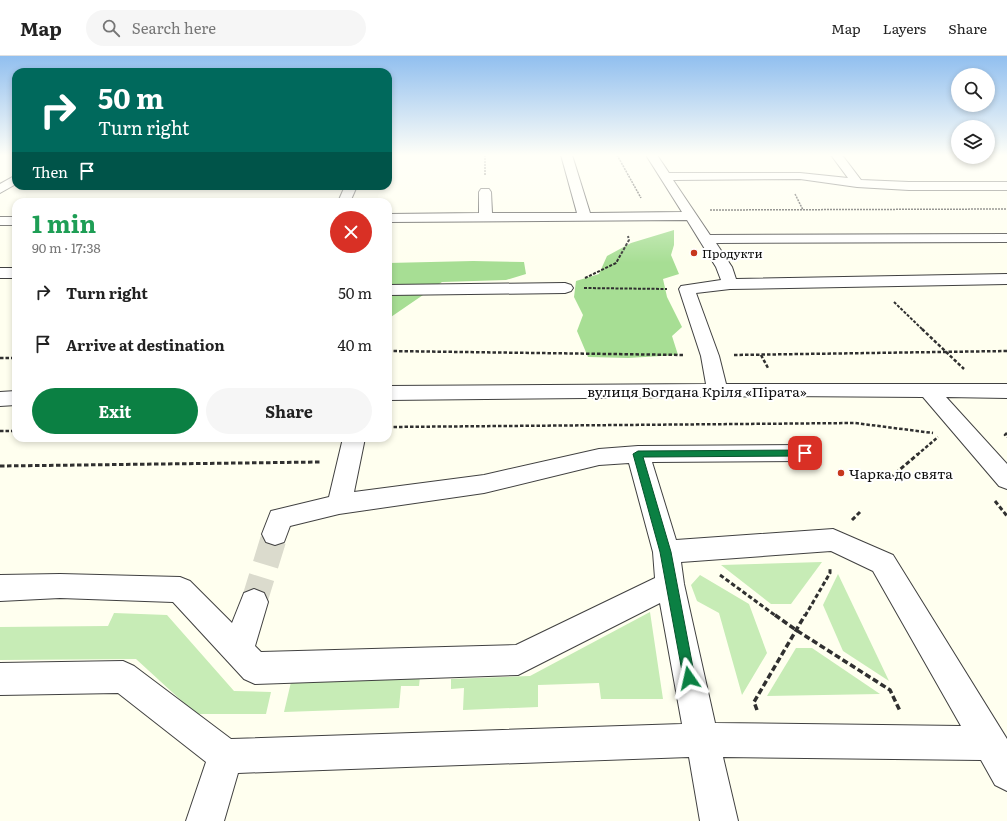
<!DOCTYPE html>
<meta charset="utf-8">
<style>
:root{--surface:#fff;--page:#f6f6f6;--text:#222;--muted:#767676;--line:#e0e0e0;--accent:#0b8043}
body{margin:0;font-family:Literata,serif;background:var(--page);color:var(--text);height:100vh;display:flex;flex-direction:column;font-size:15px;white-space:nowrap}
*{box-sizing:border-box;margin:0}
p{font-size:13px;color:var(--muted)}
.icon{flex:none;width:22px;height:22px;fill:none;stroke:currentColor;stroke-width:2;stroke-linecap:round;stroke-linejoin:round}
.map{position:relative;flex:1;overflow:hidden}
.panel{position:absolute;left:12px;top:142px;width:380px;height:244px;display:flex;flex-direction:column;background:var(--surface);border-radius:12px;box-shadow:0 2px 6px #0003}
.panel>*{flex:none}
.hud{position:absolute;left:12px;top:12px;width:380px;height:122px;border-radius:12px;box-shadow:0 2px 6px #0003;background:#00695c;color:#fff;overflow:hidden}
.tools{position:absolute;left:951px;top:12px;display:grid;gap:8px}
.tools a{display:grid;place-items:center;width:44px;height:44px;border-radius:50%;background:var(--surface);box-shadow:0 2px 6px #0003;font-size:20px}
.pin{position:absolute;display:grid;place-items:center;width:34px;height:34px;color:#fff;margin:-17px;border-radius:8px;box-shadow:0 2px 6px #0006}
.me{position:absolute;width:44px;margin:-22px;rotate:349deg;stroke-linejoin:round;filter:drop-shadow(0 0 3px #0008)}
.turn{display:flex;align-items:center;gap:14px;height:84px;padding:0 20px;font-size:18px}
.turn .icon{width:52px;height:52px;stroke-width:2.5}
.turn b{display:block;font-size:28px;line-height:34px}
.then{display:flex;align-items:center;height:38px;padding:0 20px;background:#0003;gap:8px;font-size:15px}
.round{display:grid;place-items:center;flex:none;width:42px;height:42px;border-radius:21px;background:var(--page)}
.headline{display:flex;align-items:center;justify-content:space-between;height:68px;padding:0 20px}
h1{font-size:24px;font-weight:700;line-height:30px;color:#1e9e55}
.action{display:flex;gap:8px;margin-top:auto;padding:8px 20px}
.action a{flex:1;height:46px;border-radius:24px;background:var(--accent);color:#fff;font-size:16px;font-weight:700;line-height:46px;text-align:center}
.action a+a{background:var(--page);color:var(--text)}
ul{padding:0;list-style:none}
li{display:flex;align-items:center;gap:12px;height:52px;padding:0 20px}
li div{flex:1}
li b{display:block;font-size:15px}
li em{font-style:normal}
header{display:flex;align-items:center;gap:24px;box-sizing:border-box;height:56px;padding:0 20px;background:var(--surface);border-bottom:1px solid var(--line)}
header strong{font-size:19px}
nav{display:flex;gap:22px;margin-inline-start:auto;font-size:14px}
.search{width:280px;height:36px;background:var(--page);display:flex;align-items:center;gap:10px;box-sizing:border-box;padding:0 14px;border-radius:22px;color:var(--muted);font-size:15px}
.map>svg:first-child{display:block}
.green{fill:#c7ecb6}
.forest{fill:#a7de94}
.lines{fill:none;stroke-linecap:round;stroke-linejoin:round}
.minor-tunnel{stroke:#dbdbcd;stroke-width:26;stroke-dasharray:26 13;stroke-linecap:butt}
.minor-casing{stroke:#414141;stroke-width:2}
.path-far4{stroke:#303030;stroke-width:1.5;stroke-dasharray:2 1;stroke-linecap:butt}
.path-far3{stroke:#303030;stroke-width:2;stroke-dasharray:3 1.5;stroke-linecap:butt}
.path-far2{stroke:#303030;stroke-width:2.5;stroke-dasharray:3.5 2;stroke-linecap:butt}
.path-far1{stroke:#303030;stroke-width:3;stroke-dasharray:4.5 2.5;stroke-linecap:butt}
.path{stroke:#303030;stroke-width:3.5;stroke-dasharray:6 3;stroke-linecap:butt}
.minor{fill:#fff;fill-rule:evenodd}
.route{fill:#0b8043;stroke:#07532c}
.poi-dot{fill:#c7371d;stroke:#fff;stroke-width:1.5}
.labels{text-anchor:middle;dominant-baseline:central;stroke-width:4;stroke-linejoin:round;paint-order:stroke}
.far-poi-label{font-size:12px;fill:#0e0e0e;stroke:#fff;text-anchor:start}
.street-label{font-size:14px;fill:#0e0e0e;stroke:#fff}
.poi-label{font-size:14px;fill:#0e0e0e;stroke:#fff;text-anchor:start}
</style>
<header>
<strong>Map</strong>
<div class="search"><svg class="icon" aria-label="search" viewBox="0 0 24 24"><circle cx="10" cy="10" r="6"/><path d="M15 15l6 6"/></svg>Search here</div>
<nav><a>Map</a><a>Layers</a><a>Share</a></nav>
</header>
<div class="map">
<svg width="1007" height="765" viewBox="0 0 1007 765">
<rect width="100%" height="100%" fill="#ffffef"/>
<g class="green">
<path d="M 822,506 L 791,548 L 771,548 L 721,509 Z"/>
<path d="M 838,518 L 889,625 L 843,595 L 823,549 Z"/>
<path d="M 700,519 L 749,548 L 767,597 L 742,639 L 719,557 L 697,545 L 691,529 Z"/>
<path d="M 650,556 L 663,643 L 601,643 L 599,627 L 538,629 L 538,651 L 463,654 L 464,632 L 451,633 L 451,623 L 530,620 Z"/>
<path d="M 114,557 L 167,559 L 234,635 L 271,636 L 266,658 L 196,658 L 136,603 L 0,604 L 0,571 L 108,570 Z"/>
<path d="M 796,592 L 812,592 L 880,638 L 767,640 Z"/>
<path d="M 420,621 L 419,630 L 401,630 L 399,652 L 284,656 L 291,626 Z"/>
</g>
<g class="forest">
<path d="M 674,174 L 674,189 L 671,199 L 679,218 L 663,223 L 667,241 L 682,271 L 672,280 L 678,299 L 628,302 L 588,301 L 577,275 L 583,259 L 574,241 L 576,225 L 599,218 L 607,200 L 631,187 Z"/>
<path d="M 473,205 L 524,206 L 526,218 L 506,224 L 442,226 L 388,263 L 388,207 Z"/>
</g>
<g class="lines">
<path class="minor-tunnel" d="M 254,546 L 275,478"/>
<g class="minor-casing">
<g id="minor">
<path d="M 561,99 L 572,99 L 590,157 L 682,156 L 646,99 L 657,99 L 669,117 L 800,117 L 848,122 L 831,99 L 842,99 L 861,124 L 909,126 L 1007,126 L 1007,134 L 909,134 L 857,131 L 800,123 L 673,124 L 710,179 L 1007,178 L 1007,186 L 716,187 L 732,211 L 736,223 L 1007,218 L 1007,228 L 730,233 L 696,237 L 719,300 L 726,328 L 1007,328 L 1007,342 L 946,341 L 1007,408 L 1007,433 L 999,430 L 923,341 L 781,340 L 388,344 L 388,330 L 706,328 L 701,300 L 679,233 L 681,230 L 721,224 L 716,211 L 687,164 L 388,166 L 388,158 L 479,157 L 479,136 L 481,133 L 489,133 L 491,136 L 492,157 L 577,157 Z"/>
<path d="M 16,119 L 16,128 L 0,137 L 0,128 Z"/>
<path d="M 345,130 L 357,130 L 350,146 L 338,146 Z"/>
<rect x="0" y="161" width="16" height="8"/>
<rect x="0" y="212" width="16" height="10"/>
<path d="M 565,227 L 571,229 L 573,232 L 571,235 L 565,237 L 388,239 L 388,229 Z"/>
<path d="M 16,335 L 16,349 L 0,350 L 0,336 Z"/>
<path d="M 343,382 L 365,382 L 354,436 L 484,419 L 599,393 L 638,390 L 805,389 L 813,391 L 816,397 L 813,403 L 805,405 L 652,406 L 676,484 L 833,473 L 893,499 L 1007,683 L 1007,735 L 995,729 L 981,704 L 723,701 L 738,765 L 700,765 L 689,701 L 238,717 L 224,765 L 186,765 L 206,706 L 118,637 L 0,639 L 0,607 L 123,605 L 134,610 L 231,683 L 682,668 L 660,547 L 518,619 L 255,628 L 244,623 L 173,546 L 60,542 L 0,545 L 0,519 L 60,518 L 180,521 L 190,525 L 232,567 L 244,537 L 254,533 L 264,537 L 268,546 L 255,590 L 261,596 L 516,589 L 655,522 L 653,496 L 629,407 L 599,409 L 484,437 L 339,458 L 290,470 L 284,486 L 275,489 L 266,486 L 262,478 L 271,455 L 329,441 ZM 831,495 L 873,515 L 961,670 L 715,667 L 684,528 L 681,506 Z"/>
</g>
</g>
<g class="path-far4">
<path d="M 485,99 L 485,119"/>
<path d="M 617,99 L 641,142"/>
<path d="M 795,138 L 803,154"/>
<path d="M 710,154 L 1007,153"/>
</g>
<g class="path-far3">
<path d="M 585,222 L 616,207 L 629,184 L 628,180"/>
<path d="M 584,232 L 667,233"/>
<path d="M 894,246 L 923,274"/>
</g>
<g class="path-far2">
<path d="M 922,273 L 964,313"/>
<path d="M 388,295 L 685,299"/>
<path d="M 734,299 L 1007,295"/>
<path d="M 761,299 L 768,312"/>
<path d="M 0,302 L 16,302"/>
<path d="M 388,371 L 855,367 L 933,377"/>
<path d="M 0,375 L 16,375"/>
<path d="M 1007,377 L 1005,379 L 1007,381"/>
<path d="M 917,399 L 938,381"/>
</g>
<g class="path-far1">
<path d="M 0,410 L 321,406"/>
<path d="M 890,422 L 918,398"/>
<path d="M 995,445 L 1007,460"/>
<path d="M 852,464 L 860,456"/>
<path d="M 720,519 L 776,560"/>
<path d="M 805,560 L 830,517 L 830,512"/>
</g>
<g class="path">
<path d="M 775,559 L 796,574 L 890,634 L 900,655"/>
<path d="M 757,654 L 754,646 L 805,559"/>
</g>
<use href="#minor" class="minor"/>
</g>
<linearGradient id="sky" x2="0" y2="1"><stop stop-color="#91bfef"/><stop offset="0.48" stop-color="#fffff8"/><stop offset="1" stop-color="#fffff8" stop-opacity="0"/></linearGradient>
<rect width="1007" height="207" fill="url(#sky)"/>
<path class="route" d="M 805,394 L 810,397 L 805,400 L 643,401 L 671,496 L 695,622 L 694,626 L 689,628 L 684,626 L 660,496 L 633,398 L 638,395 Z"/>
<g class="poi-dot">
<circle cx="694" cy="197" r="4"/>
<circle cx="841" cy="417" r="4"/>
</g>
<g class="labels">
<g class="far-poi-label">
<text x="702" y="197">Продукти</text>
</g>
<g class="street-label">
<text x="697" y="335">вулиця Богдана Кріля «Пірата»</text>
</g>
<g class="poi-label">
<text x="849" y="417">Чарка до свята</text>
</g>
</g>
</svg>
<div class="tools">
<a><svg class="icon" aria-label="search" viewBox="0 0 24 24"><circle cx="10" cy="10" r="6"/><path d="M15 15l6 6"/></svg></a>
<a><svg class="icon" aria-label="layers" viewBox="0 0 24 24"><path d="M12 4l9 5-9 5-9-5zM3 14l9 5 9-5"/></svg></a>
</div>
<div class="pin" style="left:805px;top:397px;background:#d93025"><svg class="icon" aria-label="arrive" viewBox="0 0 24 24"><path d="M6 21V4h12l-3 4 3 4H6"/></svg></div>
<svg class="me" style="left:689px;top:622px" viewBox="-20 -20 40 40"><path d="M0-17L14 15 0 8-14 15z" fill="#0b8043" stroke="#fff" stroke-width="4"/></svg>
<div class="hud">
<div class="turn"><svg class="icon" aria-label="right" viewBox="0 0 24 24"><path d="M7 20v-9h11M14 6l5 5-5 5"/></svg><div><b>50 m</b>Turn right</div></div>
<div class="then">Then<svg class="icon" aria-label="arrive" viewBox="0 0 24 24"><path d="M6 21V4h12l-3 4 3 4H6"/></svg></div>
</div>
<section class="panel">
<div class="headline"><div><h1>1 min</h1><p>90 m · 17:38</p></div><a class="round" style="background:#d93025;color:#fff"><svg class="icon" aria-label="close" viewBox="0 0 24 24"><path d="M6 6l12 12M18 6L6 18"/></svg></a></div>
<ul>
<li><svg class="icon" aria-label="right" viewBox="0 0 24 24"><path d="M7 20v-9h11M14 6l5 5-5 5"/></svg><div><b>Turn right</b></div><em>50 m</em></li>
<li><svg class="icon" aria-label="arrive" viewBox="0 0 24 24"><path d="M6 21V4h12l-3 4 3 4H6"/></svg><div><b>Arrive at destination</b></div><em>40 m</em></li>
</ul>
<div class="action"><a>Exit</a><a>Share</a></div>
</section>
</div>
